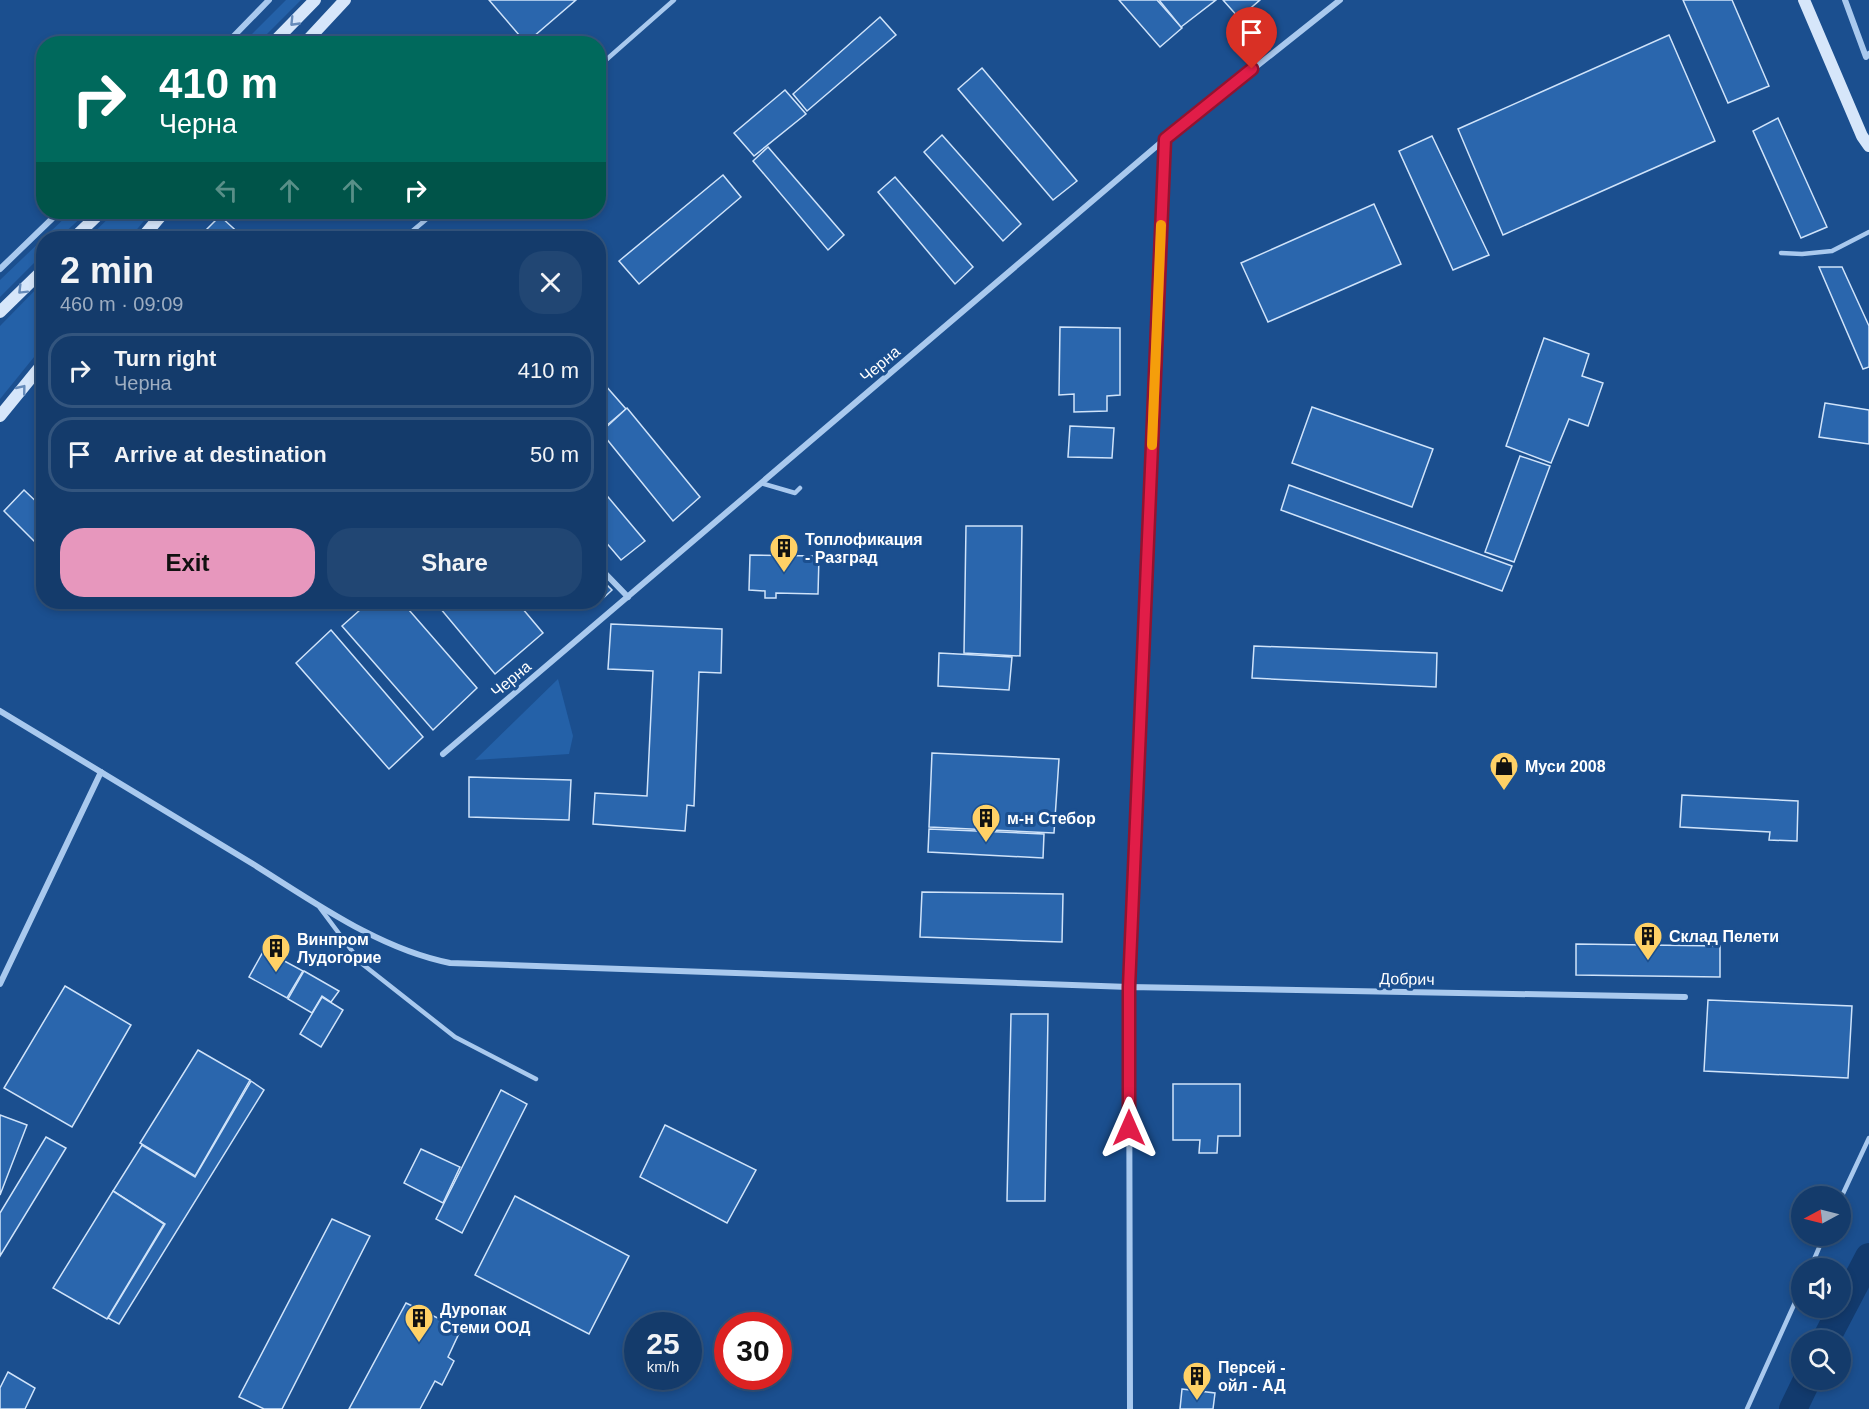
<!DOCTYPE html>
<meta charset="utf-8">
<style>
:root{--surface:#143b6b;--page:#214673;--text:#f1f3f6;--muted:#9dadc1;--line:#33557e;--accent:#e797bd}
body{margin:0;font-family:Arial,sans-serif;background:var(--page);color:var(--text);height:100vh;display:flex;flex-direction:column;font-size:22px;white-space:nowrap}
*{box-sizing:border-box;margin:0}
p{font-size:20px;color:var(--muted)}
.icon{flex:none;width:33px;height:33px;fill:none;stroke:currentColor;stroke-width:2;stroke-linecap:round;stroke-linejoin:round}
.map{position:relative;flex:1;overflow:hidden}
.side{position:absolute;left:36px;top:231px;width:570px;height:378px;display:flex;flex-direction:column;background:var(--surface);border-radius:24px;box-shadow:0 3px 9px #0003,0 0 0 2px var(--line)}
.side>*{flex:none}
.guide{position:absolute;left:36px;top:36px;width:570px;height:183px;border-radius:24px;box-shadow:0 3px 9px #0003,0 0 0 2px var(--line);background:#00695c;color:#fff;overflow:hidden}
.needle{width:39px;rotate:263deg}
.fabs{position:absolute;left:1791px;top:1186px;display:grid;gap:12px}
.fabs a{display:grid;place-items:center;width:60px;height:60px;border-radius:50%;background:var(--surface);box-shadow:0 3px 9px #0003,0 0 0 2px var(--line);font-size:30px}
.speed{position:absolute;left:624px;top:1312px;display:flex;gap:12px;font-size:30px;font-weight:700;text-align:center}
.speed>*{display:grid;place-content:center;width:78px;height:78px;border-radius:50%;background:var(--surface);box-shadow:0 3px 9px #0003,0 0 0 2px var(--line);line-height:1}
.speed small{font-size:15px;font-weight:400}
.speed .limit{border:9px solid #d22;background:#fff;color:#111}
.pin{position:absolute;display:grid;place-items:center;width:51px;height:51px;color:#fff;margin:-62px -26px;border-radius:50% 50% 50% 0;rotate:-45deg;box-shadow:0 0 6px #0007}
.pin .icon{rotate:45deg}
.me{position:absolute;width:66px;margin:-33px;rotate:0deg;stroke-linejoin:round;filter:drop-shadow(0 0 4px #0008)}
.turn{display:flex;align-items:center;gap:21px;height:126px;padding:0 24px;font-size:27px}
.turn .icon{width:78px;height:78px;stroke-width:2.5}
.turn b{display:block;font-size:42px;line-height:51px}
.lanes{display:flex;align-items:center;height:57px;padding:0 24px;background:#0003;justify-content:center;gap:30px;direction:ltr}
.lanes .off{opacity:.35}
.round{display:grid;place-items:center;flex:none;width:63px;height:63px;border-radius:24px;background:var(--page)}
.headline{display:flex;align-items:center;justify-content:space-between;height:102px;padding:0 24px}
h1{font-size:36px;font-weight:700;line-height:45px}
.action{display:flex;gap:12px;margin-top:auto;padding:12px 24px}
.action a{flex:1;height:69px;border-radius:24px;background:var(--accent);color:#111;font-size:24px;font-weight:700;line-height:69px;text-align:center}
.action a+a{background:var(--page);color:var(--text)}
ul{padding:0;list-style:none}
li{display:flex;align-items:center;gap:18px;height:75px;margin:0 12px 9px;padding:0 12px;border:3px solid var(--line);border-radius:24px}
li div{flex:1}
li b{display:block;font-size:22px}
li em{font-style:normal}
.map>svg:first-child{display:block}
.green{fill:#2461a8}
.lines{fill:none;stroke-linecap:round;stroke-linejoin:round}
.river{stroke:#123a6d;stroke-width:28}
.building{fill:#2a66ad;stroke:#cfe3fa;stroke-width:1.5}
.lane{stroke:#a9c9ee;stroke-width:4.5}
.street{stroke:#a9c9ee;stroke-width:6}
.secondary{stroke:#d6e6fa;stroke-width:12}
.oneway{stroke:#668bba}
.route-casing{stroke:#92132f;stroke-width:15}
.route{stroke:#e11d48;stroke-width:10}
.slow{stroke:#f59e0b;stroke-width:10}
.labels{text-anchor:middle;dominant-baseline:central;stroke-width:6;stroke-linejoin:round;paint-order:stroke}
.street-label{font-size:16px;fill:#fff;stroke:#1b4f8f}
.poi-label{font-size:16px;font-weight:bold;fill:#fff;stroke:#1b4f8f;text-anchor:start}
</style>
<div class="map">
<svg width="1869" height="1409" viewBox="0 0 1869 1409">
<rect width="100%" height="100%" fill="#1b4f8f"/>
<g class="green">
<path d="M 286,0 L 301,0 L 258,43 L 243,43 Z"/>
<path d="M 71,212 L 87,212 L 59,238 L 44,238 L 43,254 L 0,297 L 0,280 Z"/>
<path d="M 115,212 L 151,212 L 130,238 L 88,238 Z"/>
<path d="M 43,282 L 43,346 L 0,399 L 0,326 Z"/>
<path d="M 558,679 L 573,736 L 569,754 L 475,760 Z"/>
</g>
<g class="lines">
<g class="river">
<path d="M 1825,1341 L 1869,1257"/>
<path d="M 1793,1409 L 1807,1380"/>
</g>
</g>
<g class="building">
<path d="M 489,0 L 576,0 L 526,43 Z"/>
<path d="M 1119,0 L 1157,0 L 1182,28 L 1160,47 Z"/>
<path d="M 1159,0 L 1216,0 L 1181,27 Z"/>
<path d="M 1223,0 L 1260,0 L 1239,18 Z"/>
<path d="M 1683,0 L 1732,0 L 1769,86 L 1728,103 Z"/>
<path d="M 880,17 L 896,35 L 807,111 L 793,94 Z"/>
<path d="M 1669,35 L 1715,141 L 1503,235 L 1458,129 Z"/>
<path d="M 982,68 L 1077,181 L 1053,200 L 958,89 Z"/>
<path d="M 785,90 L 806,114 L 754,156 L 734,133 Z"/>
<path d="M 1778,118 L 1827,227 L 1801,238 L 1753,131 Z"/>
<path d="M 942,135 L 1021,224 L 1003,241 L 924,152 Z"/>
<path d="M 1432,136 L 1489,255 L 1453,270 L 1399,151 Z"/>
<path d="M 768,147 L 844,235 L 828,250 L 753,161 Z"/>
<path d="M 723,175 L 741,197 L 639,284 L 619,261 Z"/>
<path d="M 895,177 L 973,267 L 955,284 L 878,192 Z"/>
<path d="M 1374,204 L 1401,264 L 1268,322 L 1241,263 Z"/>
<path d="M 220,216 L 244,238 L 198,238 Z"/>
<path d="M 1819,267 L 1842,267 L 1869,326 L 1869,367 L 1863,369 Z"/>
<path d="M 1060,327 L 1120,328 L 1120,395 L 1107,396 L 1107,411 L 1074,412 L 1074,394 L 1059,395 Z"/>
<path d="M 1544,338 L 1589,354 L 1582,376 L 1603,383 L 1588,426 L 1569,419 L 1551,463 L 1506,446 Z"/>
<path d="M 598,377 L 626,409 L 599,432 L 598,432 Z"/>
<path d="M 1825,403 L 1869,410 L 1869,444 L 1819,437 Z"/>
<path d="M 1312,407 L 1433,449 L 1412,507 L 1292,463 Z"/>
<path d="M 627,408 L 700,497 L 673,521 L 601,432 Z"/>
<path d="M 1070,426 L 1114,428 L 1112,458 L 1068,457 Z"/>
<path d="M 1520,456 L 1550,466 L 1514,562 L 1485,552 Z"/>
<path d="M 598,485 L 645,541 L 621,560 L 598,533 Z"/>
<path d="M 1289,485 L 1512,566 L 1502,591 L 1281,510 Z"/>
<path d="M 24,490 L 44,509 L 44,551 L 4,511 Z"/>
<path d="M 966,526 L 1022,526 L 1020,656 L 964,653 Z"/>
<path d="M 750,555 L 819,556 L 818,594 L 776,593 L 776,598 L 765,598 L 765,591 L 749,590 Z"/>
<path d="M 598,576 L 612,590 L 599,602 L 598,601 Z"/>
<path d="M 369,602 L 402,602 L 477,688 L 433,730 L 342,626 Z"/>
<path d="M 435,602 L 517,602 L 543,633 L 495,674 Z"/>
<path d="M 611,624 L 722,629 L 721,673 L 699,672 L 694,806 L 687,805 L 685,831 L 593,824 L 595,793 L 647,796 L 653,671 L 608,669 Z"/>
<path d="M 331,630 L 423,737 L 389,769 L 296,663 Z"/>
<path d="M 1254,646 L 1437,653 L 1436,687 L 1252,678 Z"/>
<path d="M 939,653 L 1012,657 L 1009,690 L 938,686 Z"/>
<path d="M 932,753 L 1059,759 L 1054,833 L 929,827 Z"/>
<path d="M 469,777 L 571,780 L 569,820 L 469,817 Z"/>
<path d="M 1682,795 L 1798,801 L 1797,841 L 1769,840 L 1770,832 L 1680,827 Z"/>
<path d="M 929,829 L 1044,834 L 1043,858 L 928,852 Z"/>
<path d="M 922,892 L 1063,894 L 1062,942 L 920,937 Z"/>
<path d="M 1576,944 L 1720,946 L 1720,977 L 1576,975 Z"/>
<path d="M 264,950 L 303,971 L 287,998 L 249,977 Z"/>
<path d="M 304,971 L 339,991 L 331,1002 L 322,996 L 312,1013 L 288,999 Z"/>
<path d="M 65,986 L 131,1025 L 72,1127 L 4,1088 Z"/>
<path d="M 322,997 L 343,1010 L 321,1047 L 300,1034 Z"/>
<path d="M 1708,1000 L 1852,1006 L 1848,1078 L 1704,1071 Z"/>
<path d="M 1011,1014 L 1048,1014 L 1045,1201 L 1007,1201 Z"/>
<path d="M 198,1050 L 250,1080 L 195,1176 L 140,1143 Z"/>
<path d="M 251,1081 L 264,1090 L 119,1324 L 108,1318 L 165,1224 L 113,1191 L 142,1145 L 195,1177 Z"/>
<path d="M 1173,1084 L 1240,1084 L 1240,1136 L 1218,1136 L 1217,1153 L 1199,1153 L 1200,1140 L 1173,1140 Z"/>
<path d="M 501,1090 L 527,1104 L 462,1233 L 436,1219 Z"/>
<path d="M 0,1115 L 27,1125 L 0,1195 Z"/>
<path d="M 665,1125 L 756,1170 L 727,1223 L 640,1177 Z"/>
<path d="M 46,1137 L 66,1148 L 0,1256 L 0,1213 Z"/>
<path d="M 421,1149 L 460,1167 L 443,1203 L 404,1183 Z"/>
<path d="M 113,1191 L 164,1224 L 107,1319 L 53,1288 Z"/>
<path d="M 515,1196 L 629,1256 L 589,1334 L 475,1275 Z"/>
<path d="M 332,1219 L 370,1236 L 282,1409 L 264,1409 L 239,1397 Z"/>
<path d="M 406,1303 L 461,1329 L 448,1357 L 454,1361 L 442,1385 L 435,1381 L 420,1409 L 349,1409 Z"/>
<path d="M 8,1372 L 35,1388 L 25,1409 L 0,1409 L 0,1388 Z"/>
<path d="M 1182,1389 L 1215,1393 L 1213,1409 L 1180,1409 Z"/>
</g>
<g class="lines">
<g class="lane">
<path d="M 598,67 L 674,0"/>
<path d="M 404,238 L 435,212"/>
<path d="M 1781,253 L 1802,254 L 1832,251 L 1869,232"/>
<path d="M 761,483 L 795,493 L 800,488"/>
<path d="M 320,908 L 361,963 L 455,1037 L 536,1079"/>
<path d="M 1840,1200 L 1869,1138"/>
<path d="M 1810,1269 L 1824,1236"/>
<path d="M 1747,1409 L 1802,1287"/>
</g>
<g class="street">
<path d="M 1845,0 L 1866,57 L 1869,54"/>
<path d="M 226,44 L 269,0"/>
<path d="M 0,269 L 59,212"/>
<path d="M 598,566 L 628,597"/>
<path d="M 0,711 C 84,762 168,813 253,864 C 314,902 379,949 450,963 L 1129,987 L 1165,139"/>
<path d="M 443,754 L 1165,139 L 1340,0"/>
<path d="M 0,984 L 101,772"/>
<path d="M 1130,1409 L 1129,987 L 1685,997"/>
</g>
<g class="secondary">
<path d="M 1804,0 L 1862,136 L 1869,146"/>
<path d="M 272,44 L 315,0"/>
<path d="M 304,44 L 345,0"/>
<path d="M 74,238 L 101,212"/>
<path d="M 142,238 L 164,212"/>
<path d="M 0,312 L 44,269"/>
<path d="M 0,416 L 44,362"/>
</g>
</g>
<defs><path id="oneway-chevron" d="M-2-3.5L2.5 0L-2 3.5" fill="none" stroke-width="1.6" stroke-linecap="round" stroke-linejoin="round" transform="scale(1.5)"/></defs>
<g class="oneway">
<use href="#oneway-chevron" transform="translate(294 22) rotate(134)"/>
<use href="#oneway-chevron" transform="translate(22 290) rotate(135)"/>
<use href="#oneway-chevron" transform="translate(22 389) rotate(-51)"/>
</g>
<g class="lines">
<g class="route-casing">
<path id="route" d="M 1129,1128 L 1129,987 L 1165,139 L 1252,69"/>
</g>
<use href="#route" class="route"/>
<path class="slow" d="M 1152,445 L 1161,225"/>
</g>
<defs>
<g id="building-pin" transform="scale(1.5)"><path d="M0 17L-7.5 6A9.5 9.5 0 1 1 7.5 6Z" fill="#ffd166" stroke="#1b4f8f"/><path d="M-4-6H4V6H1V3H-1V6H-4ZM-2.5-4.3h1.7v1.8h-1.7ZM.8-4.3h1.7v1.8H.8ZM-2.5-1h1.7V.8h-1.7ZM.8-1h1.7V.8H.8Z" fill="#111"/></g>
<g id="shop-pin" transform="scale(1.5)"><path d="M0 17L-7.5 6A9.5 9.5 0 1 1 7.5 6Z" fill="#ffd166" stroke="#1b4f8f"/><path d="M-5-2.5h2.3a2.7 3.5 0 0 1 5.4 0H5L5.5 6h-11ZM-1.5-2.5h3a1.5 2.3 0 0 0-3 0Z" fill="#111"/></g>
</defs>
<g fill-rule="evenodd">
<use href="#building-pin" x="784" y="548"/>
<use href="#shop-pin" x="1504" y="766"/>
<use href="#building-pin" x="986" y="818"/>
<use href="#building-pin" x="1648" y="936"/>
<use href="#building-pin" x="276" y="948"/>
<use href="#building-pin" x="419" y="1318"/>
<use href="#building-pin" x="1197" y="1376"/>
</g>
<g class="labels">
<g class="street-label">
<text transform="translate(880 364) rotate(-40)">Черна</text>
<text transform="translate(511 679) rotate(-40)">Черна</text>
<text transform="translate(1407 979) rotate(1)">Добрич</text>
</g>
<g class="poi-label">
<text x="805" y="539">Топлофикация<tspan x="805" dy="18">- Разград</tspan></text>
<text x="1525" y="766">Муси 2008</text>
<text x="1007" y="818">м-н Стебор</text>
<text x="1669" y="936">Склад Пелети</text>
<text x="297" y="939">Винпром<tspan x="297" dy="18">Лудогорие</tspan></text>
<text x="440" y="1309">Дуропак<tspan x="440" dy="18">Стеми ООД</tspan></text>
<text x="1218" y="1367">Персей -<tspan x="1218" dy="18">ойл - АД</tspan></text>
</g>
</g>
</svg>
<div class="fabs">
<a><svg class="needle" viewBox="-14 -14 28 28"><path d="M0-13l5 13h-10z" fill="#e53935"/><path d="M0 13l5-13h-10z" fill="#9dadc1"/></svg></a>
<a><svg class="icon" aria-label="sound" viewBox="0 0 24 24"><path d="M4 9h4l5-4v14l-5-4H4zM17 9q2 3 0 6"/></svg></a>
<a><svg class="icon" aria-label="search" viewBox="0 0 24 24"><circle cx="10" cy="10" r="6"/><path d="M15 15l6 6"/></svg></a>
</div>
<div class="speed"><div>25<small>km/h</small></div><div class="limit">30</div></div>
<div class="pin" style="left:1252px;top:69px;background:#d93025"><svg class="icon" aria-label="arrive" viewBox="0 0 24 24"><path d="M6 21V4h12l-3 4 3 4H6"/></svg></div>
<svg class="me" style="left:1129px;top:1128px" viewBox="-20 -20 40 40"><path d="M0-17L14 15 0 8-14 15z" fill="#e11d48" stroke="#fff" stroke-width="4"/></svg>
<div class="guide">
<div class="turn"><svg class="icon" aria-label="right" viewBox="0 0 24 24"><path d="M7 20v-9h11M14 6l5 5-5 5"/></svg><div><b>410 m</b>Черна</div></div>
<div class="lanes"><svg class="icon off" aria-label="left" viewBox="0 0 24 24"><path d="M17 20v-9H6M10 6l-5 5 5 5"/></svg><svg class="icon off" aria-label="ahead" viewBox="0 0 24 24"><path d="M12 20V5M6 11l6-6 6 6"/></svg><svg class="icon off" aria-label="ahead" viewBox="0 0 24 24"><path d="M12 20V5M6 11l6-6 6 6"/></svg><svg class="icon" aria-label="right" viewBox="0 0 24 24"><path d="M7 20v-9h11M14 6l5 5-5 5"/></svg></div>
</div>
<section class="side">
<div class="headline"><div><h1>2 min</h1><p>460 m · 09:09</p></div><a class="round"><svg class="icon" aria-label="close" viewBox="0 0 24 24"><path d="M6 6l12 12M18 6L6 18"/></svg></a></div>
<ul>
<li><svg class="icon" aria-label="right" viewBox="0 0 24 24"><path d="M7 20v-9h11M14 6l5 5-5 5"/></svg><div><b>Turn right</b><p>Черна</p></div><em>410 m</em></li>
<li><svg class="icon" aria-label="arrive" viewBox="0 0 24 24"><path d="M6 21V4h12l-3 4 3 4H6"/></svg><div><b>Arrive at destination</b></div><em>50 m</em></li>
</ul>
<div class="action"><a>Exit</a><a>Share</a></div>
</section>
</div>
